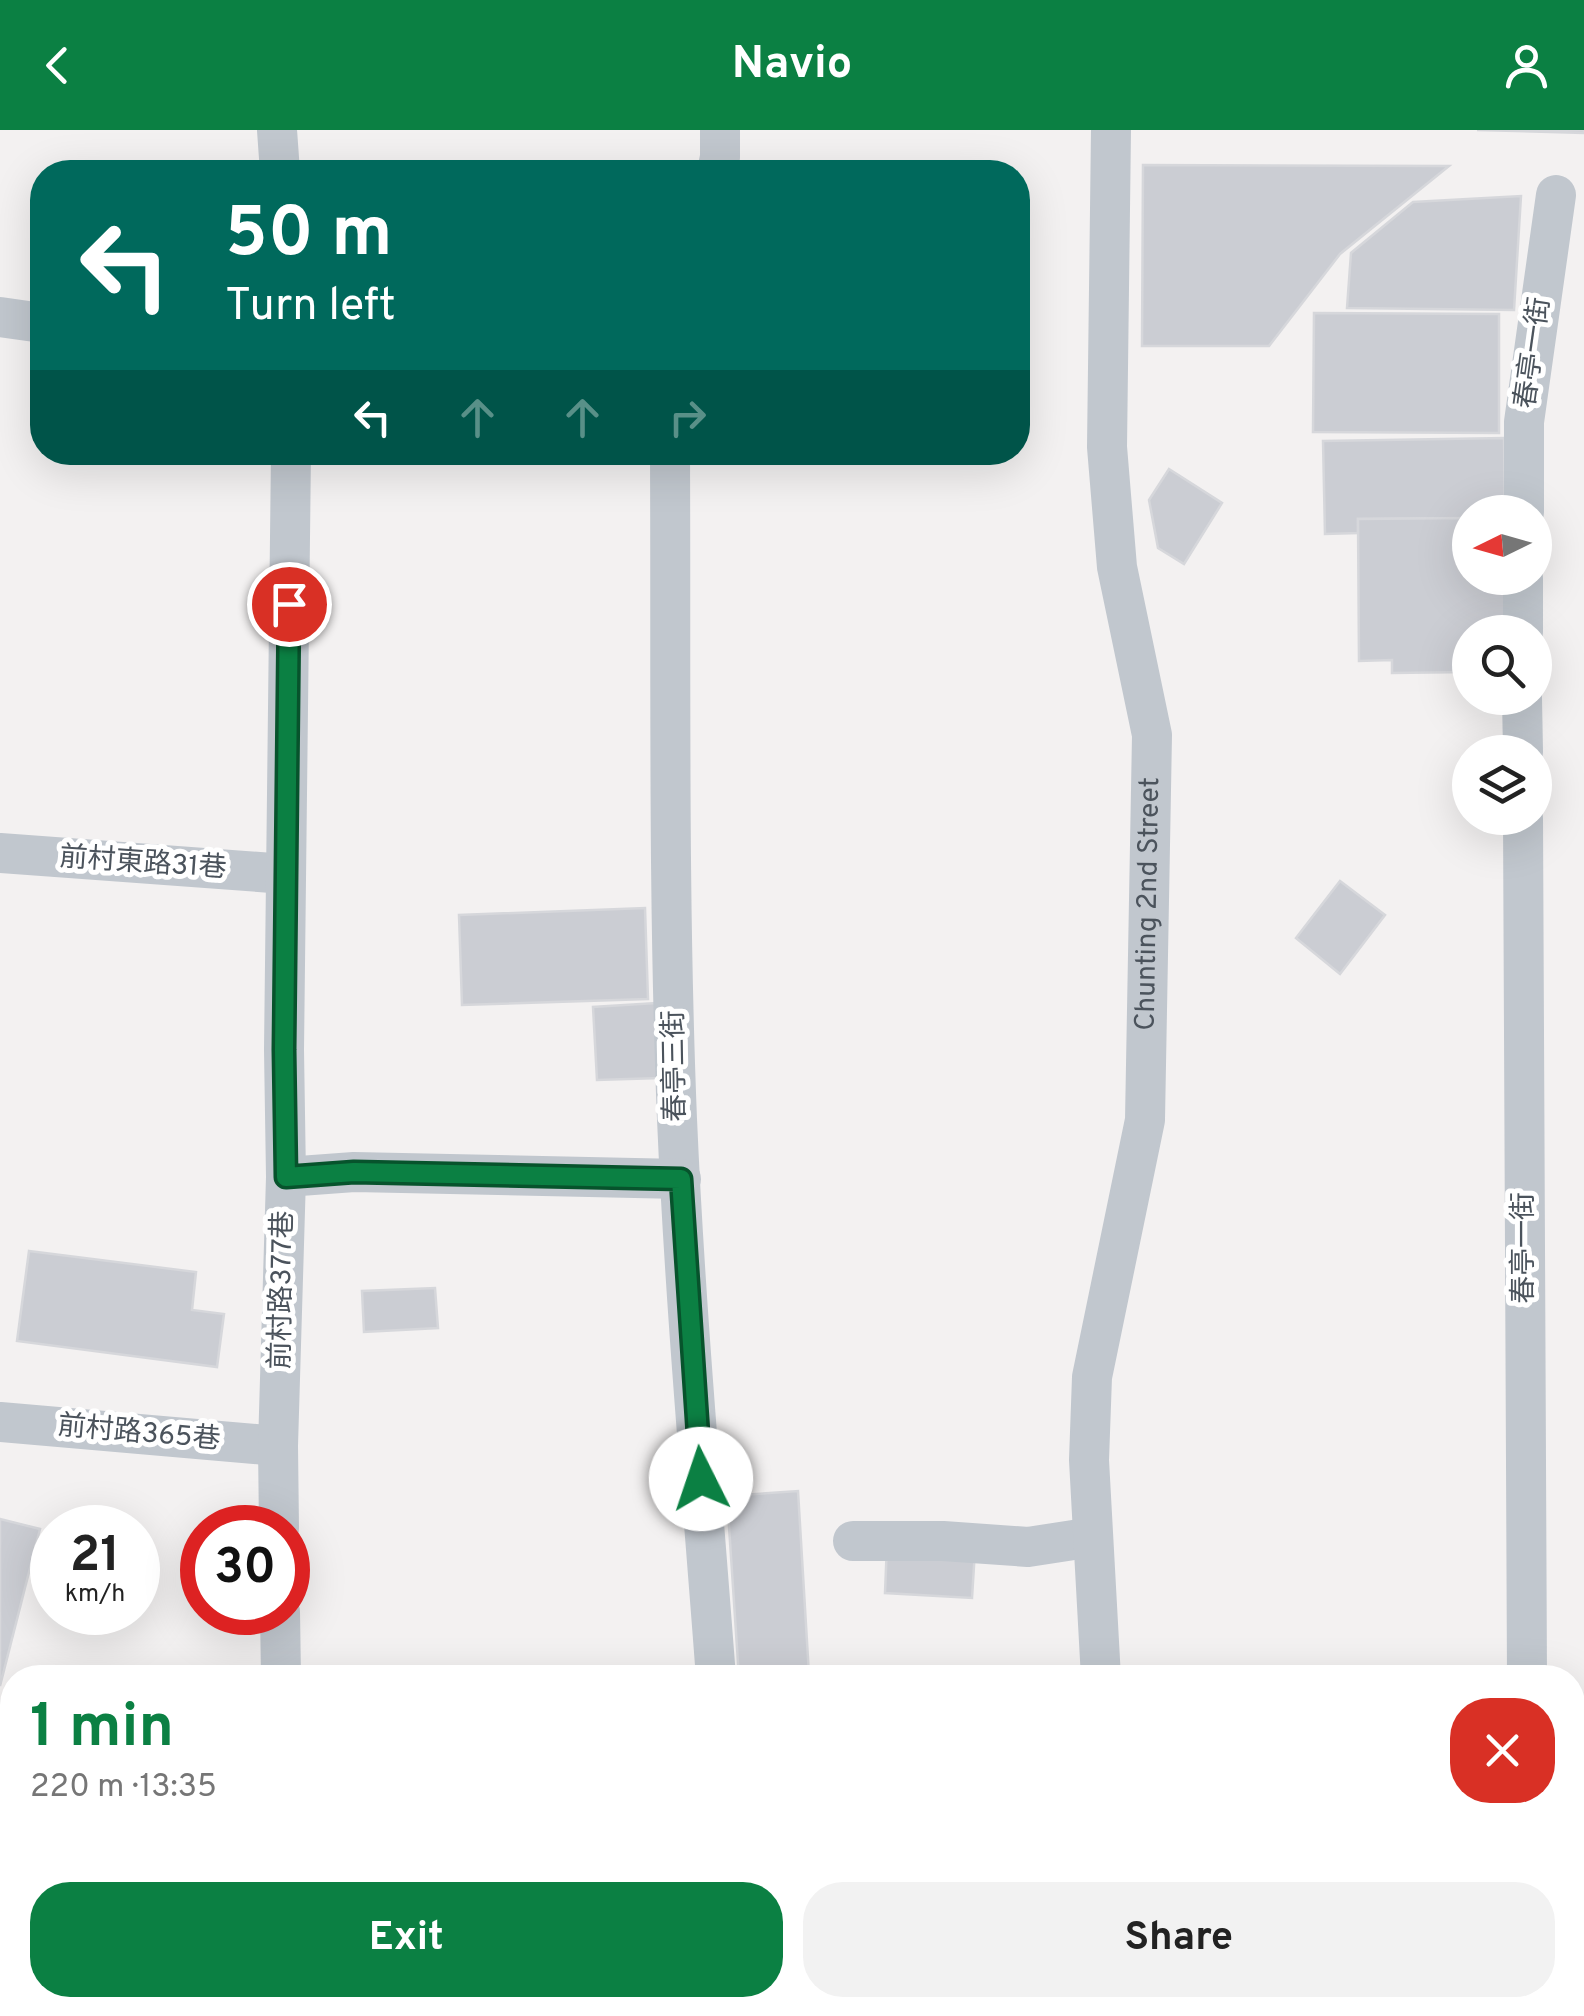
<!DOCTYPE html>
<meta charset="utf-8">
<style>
:root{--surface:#fff;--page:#f2f2f2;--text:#222;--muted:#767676;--accent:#0b8043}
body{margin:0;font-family:Overpass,"Noto Sans TC",sans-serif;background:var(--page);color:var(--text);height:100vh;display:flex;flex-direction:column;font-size:38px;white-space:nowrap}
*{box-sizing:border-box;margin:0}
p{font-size:32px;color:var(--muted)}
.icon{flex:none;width:55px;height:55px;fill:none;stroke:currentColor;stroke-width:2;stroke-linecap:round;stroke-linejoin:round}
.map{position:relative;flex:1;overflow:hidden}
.details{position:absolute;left:0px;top:1535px;width:1585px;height:352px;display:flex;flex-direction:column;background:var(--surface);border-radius:40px 40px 0 0;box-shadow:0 10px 40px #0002}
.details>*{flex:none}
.guide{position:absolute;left:30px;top:30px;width:1000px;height:305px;border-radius:40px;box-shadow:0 10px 40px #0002;background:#00695c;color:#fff;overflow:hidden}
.needle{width:65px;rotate:265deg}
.fabs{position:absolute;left:1452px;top:365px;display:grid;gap:20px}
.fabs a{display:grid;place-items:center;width:100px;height:100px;border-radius:50%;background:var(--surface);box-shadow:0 10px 40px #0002;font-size:50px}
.speed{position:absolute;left:30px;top:1375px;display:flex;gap:20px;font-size:50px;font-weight:700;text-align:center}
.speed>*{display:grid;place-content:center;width:130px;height:130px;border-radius:50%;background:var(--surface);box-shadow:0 10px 40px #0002;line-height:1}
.speed small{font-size:25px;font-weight:400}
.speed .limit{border:15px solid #d22;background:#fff;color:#111}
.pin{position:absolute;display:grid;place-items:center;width:85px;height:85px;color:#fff;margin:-42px;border:5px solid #fff;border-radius:50%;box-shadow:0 2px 10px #0007}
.me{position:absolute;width:110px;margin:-55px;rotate:356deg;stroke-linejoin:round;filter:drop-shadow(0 0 8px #0008)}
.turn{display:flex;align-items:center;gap:35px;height:210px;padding:0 30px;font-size:45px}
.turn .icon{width:130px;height:130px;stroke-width:2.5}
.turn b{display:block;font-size:70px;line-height:85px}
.lanes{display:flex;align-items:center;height:95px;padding:0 30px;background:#0003;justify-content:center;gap:50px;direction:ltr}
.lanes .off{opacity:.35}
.round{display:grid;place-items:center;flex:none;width:105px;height:105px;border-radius:40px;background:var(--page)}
.headline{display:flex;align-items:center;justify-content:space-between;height:170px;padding:0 30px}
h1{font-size:60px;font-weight:700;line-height:75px;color:var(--accent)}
.button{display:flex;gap:20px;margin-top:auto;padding:20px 30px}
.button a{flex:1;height:115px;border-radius:40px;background:var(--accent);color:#fff;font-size:40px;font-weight:700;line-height:115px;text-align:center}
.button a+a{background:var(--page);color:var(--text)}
header{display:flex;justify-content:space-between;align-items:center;height:130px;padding:0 30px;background:var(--accent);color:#fff;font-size:45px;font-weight:700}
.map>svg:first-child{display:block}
.building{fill:#cbcdd3;stroke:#d6d7db;stroke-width:2.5}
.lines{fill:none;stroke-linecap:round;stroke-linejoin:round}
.minor{stroke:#c1c7ce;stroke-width:40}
.route-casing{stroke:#07532c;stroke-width:25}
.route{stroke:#0b8043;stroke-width:18}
.labels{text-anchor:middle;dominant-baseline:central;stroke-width:10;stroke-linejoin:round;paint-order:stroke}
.street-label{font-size:28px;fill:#4b535c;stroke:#fff}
</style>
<header><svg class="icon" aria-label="back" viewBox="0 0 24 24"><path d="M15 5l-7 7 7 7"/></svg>Navio<svg class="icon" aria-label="person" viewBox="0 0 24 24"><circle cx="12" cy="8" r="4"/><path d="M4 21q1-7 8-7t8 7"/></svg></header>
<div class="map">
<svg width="1584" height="1886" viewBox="0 0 1584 1886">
<rect width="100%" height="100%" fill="#f3f1f1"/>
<g class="building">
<path d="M 1477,0 L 1584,0 L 1584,3 Z"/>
<path d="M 1143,35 L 1449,36 L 1340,124 L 1269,216 L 1142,216 Z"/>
<path d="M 1521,66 L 1514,180 L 1347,178 L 1351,123 L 1413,72 Z"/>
<path d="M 1314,183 L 1499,184 L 1499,303 L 1313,302 Z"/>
<path d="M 1504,308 L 1505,382 L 1470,382 L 1470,388 L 1358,389 L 1358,403 L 1325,404 L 1323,311 Z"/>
<path d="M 1169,339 L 1222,373 L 1184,434 L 1158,418 L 1149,370 Z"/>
<path d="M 1470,388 L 1470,448 L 1506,448 L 1507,502 L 1470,502 L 1470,542 L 1392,543 L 1392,530 L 1359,531 L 1358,389 Z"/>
<path d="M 1340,751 L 1385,785 L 1340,844 L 1296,808 Z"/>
<path d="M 645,778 L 648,869 L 462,875 L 459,785 Z"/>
<path d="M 656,873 L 660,948 L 597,950 L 593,877 Z"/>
<path d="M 29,1121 L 196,1142 L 192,1180 L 224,1184 L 217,1237 L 17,1211 Z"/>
<path d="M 435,1158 L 438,1198 L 364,1202 L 362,1161 Z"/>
<path d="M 798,1361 L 809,1545 L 739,1548 L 727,1366 Z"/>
<path d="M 0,1389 L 40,1399 L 0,1556 Z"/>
<path d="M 887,1414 L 975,1420 L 972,1468 L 885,1463 Z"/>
</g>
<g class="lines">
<g class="minor">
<path d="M 277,0 L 280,42"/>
<path d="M 717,42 L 720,27 L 720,0"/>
<path d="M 0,187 L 42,193"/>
<path d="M 670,322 C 671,544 668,767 677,989 C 685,1175 702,1361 716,1548"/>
<path d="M 1524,382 L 1524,292 L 1556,65"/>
<path d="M 1523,502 L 1523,448"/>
<path d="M 1522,568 L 1523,622"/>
<path d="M 1523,688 L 1527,1548"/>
<path d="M 0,723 L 286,744"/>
<path d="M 286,1047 L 354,1042 L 681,1049"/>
<path d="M 0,1292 L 278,1316"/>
<path d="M 279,1398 L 278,1316 L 286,1047 L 284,920 L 291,322"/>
<path d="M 853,1411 L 943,1411 L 1028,1417 L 1093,1407"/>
<path d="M 280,1482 L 281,1548"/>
<path id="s1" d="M 1101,1548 L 1089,1330 L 1092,1247 L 1145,990 L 1152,605 L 1117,437 L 1107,317 L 1111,0"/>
<path d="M 286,1875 L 286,1886"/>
<path d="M 1529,1875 L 1529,1886"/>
<path d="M 710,1886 L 710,1875"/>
<path d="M 1105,1886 L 1105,1875"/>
</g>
</g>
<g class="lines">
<g class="route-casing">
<path id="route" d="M 289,474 L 284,920 L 286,1047 L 354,1042 L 681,1049 L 701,1349"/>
</g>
<use href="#route" class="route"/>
</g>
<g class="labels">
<g class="street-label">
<text transform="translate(1534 223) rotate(-82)">春亭一街</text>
<text transform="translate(143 734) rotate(4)">前村東路31巷</text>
<text stroke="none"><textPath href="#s1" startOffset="780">Chunting 2nd Street</textPath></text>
<text transform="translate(676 936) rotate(-91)">春亭三街</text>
<text transform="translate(1525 1118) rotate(-90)">春亭一街</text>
<text transform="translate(283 1160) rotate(-89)">前村路377巷</text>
<text transform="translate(139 1304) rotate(5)">前村路365巷</text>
</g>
</g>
</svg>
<div class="fabs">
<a><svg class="needle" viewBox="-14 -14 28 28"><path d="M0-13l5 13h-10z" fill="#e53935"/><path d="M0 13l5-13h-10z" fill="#767676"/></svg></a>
<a><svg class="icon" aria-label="search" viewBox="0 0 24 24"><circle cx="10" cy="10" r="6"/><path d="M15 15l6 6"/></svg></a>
<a><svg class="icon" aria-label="layers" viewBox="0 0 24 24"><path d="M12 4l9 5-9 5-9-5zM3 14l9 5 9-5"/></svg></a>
</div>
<div class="speed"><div>21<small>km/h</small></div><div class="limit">30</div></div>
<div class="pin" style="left:289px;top:474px;background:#d93025"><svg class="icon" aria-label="arrive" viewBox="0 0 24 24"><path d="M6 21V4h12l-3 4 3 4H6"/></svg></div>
<svg class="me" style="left:701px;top:1349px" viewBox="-20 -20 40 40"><circle r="19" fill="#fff"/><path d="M0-13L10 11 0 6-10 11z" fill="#0b8043"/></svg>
<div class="guide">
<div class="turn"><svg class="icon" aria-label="left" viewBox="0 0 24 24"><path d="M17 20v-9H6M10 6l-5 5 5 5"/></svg><div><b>50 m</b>Turn left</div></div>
<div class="lanes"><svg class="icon" aria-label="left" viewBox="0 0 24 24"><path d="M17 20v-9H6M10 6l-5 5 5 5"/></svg><svg class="icon off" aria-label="ahead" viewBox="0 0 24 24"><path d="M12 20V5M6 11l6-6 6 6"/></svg><svg class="icon off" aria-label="ahead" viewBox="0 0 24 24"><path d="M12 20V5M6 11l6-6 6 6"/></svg><svg class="icon off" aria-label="right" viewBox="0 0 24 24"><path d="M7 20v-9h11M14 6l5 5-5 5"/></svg></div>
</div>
<section class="details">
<div class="headline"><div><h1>1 min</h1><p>220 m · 13:35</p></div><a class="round" style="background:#d93025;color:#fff"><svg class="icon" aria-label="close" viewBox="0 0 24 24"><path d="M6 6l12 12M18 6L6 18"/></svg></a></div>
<div class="button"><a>Exit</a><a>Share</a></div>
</section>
</div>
